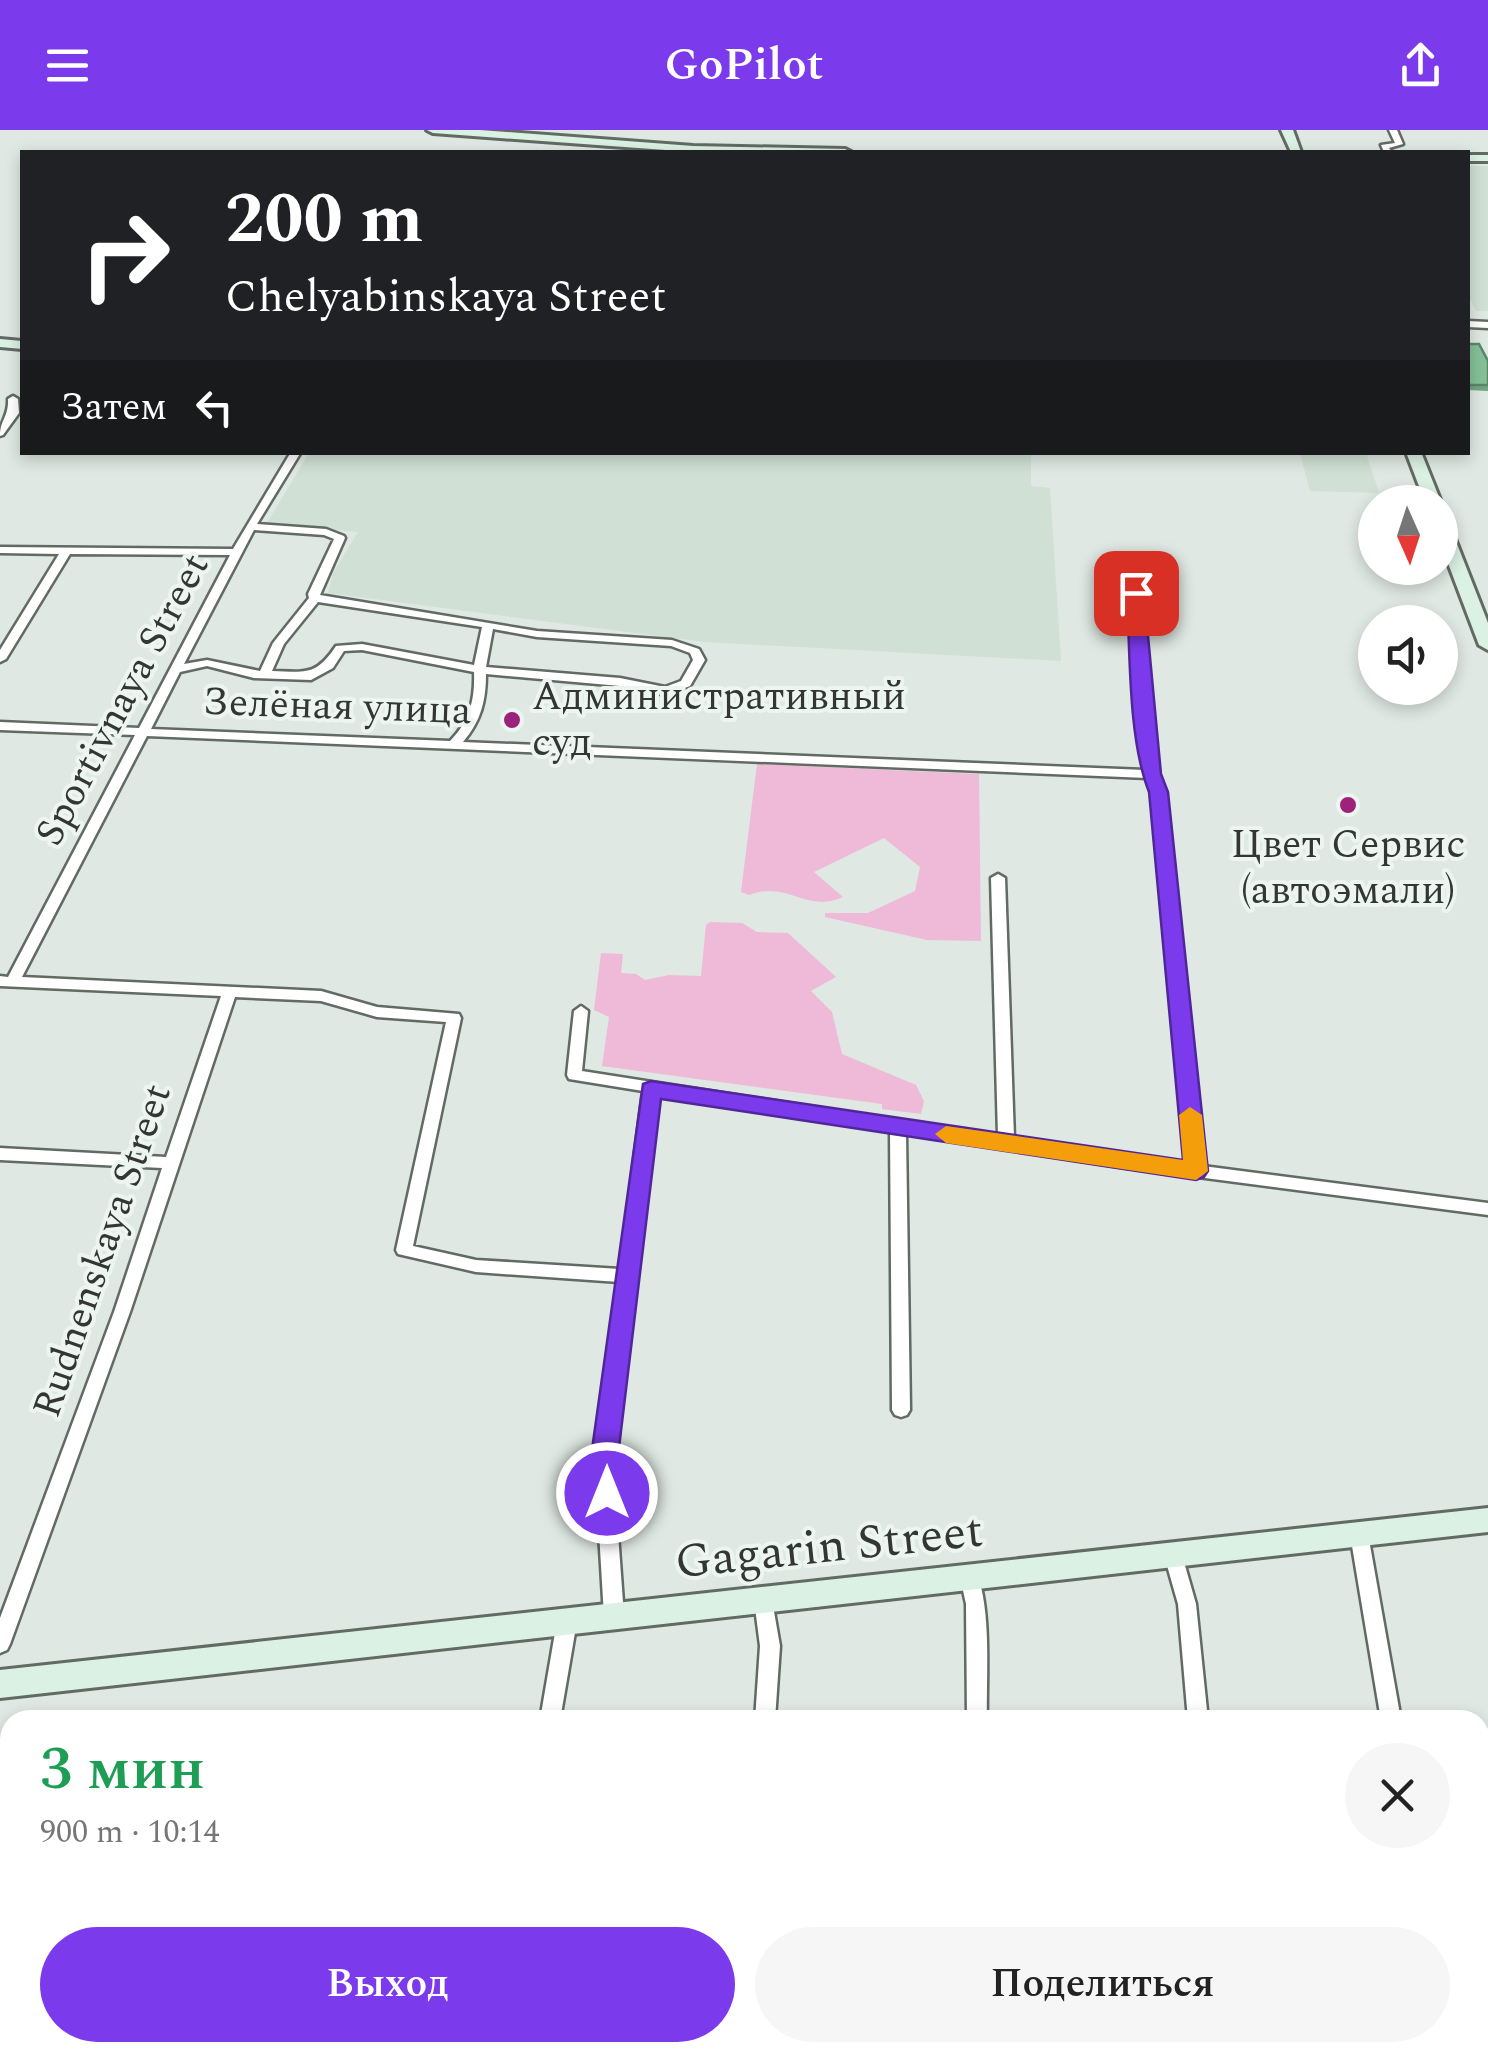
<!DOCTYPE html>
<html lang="ru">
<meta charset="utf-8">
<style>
:root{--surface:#fff;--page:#f6f6f6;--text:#222;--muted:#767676;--accent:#7c3aed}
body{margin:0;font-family:Spectral,serif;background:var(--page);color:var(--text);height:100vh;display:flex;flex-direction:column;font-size:38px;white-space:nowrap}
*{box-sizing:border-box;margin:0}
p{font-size:32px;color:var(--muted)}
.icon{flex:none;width:55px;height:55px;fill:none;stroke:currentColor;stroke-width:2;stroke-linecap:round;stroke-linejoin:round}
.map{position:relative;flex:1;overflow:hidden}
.details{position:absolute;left:0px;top:1580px;width:1490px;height:352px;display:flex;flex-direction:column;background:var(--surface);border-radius:30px 30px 0 0;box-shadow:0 5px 15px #0003}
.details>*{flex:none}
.hud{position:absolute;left:20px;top:20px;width:1450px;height:305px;border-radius:0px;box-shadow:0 5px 15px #0003;background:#202124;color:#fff;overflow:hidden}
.needle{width:65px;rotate:177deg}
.fabs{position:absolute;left:1358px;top:355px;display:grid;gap:20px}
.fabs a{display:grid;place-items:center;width:100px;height:100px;border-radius:50%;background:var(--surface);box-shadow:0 5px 15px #0003;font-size:50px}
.pin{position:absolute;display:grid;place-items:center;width:85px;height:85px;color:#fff;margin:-42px;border-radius:20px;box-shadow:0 5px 15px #0006}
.me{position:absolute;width:110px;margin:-55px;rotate:0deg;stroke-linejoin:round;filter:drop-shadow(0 0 8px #0008)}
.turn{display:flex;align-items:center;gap:35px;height:210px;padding:0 40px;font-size:45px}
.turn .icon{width:130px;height:130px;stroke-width:2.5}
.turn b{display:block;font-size:70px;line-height:85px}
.then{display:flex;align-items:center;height:95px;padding:0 40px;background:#0003;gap:20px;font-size:38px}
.round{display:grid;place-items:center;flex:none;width:105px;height:105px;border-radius:52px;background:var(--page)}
.overview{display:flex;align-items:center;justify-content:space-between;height:170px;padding:0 40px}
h1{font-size:60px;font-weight:600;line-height:75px;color:#1e9e55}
.primary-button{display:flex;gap:20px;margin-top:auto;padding:20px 40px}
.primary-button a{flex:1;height:115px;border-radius:60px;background:var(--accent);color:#fff;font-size:40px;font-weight:600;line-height:115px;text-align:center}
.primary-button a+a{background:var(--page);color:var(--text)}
header{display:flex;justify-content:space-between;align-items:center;height:130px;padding:0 40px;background:var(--accent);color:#fff;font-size:45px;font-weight:600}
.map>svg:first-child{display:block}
.built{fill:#d0e0d4}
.green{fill:#eebad8}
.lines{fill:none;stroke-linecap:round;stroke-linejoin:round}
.street-casing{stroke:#626a64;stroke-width:5}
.secondary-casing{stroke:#626a64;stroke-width:6}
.street{fill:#fff;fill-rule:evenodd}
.secondary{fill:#dbf1e3;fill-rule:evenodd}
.wall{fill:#72a584}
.building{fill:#85c099;stroke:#5d866b;stroke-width:2.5}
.route{fill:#7c3aed;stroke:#51269a;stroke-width:2.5}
.slow{fill:#f59e0b}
.poi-dot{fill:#9d2279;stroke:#ecf5ef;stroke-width:4}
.labels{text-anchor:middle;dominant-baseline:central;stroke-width:8;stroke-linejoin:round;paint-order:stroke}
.poi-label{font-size:40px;fill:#333634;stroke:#ecf5ef;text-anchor:start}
.street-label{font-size:40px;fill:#333634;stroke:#ecf5ef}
.near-street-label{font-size:48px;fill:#333634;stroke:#ecf5ef}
</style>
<header><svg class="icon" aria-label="menu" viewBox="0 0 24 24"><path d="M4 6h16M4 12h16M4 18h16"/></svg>GoPilot<svg class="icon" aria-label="share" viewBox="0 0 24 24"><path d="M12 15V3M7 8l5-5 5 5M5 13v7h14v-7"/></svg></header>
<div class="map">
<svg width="1488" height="1932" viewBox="0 0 1488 1932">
<rect width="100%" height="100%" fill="#dfe8e2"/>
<g class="built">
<path d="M 1468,36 L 1488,36 L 1488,181 L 1476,181 L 1468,165 Z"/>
<path d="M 309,323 L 1031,323 L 1031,356 L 1050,358 L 1061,531 L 705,512 L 328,463 L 333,443 L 358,402 L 267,393 Z"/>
<path d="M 1300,323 L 1366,323 L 1379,363 L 1310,361 Z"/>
</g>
<g class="green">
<path d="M 757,634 L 979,644 L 981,811 L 927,810 L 825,787 L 825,783 L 868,783 L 915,761 L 920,737 L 884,708 L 814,742 L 843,767 C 806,784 789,750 749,765 L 741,762 Z"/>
<path d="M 710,792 L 742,793 L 757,802 L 788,803 L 836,847 L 811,861 L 832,882 L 842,924 L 916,955 L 924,971 L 921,984 L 882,979 L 882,974 L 602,936 L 609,887 L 594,880 L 601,823 L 623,824 L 621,843 L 636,844 L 645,850 L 669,845 L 701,846 L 706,795 Z"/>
</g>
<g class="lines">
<g class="street-casing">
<g id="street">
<path d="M 1389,0 L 1397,0 L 1403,14 L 1389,18 L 1392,22 L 1384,22 L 1381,15 L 1395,13 Z"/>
<path d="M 1468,191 L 1488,192 L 1488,198 L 1468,197 Z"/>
<path d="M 13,266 L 18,269 L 19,283 L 3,305 L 0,306 C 0,290 9,286 8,269 Z"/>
<path d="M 291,322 L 301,322 L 257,394 L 326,399 L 344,406 L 345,408 L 320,465 L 537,501 L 672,510 L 699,519 L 705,530 L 690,556 L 666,565 L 620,556 L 486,544 C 486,571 481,591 463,612 L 1145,640 L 1135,580 L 1128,428 L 1137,426 L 1147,580 L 1157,638 L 1164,662 L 1203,1036 L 1488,1073 L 1488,1085 L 1121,1037 L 906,1003 L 910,1280 L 907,1285 L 901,1287 L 895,1285 L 892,1280 L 890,1000 L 658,964 L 613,1335 L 624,1486 L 621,1492 L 614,1495 L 607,1492 L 604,1486 L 595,1335 L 619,1152 L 476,1142 L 398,1124 L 396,1120 L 446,892 L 377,887 L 321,871 L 235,867 L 130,1182 L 10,1514 L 7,1520 L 0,1523 L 0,1488 L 114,1182 L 162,1038 L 0,1030 L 0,1018 L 166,1027 L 221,866 L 0,856 L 0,846 L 8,847 L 135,605 L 0,600 L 0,592 L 139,598 L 230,425 L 70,424 L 6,529 L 0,532 L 0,520 L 59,424 L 0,423 L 0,417 L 233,419 ZM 254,400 L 324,405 L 334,409 L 308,464 L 309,468 L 273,513 L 260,541 L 207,530 L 184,534 ZM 318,472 L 482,497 L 474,535 L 362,514 L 336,516 C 316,546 306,542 272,541 L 284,514 ZM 493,499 L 537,507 L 671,516 L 690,523 L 693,530 L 681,551 L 665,557 L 620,548 L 486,537 ZM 362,520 L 474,542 C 475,569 470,591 450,611 L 151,599 L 180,542 L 207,536 L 254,548 L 311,550 L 333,538 L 344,521 ZM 147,606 L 1147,648 L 1152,662 L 1188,1034 L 1014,1008 L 1005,748 L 998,744 L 991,748 L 998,1006 L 582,941 L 588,881 L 581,876 L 574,881 L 567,945 L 569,949 L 643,961 L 620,1139 L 476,1130 L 413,1116 L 461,888 L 459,884 L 377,877 L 321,861 L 22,847 Z"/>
<path d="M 1359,1396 L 1365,1398 L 1368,1404 L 1401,1590 L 1381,1590 L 1350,1404 L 1353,1398 Z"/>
<path d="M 1173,1417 L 1180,1419 L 1182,1425 L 1196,1474 L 1208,1590 L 1188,1590 L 1178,1474 L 1164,1425 L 1166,1419 Z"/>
<path d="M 969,1439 L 976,1441 C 992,1480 986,1547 987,1590 L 967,1590 L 966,1474 L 960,1447 L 962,1441 Z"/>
<path d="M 763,1461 L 770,1464 L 772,1470 L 780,1516 L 775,1590 L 755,1590 L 760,1516 L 754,1470 L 756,1464 Z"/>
<path d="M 567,1482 L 574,1485 L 577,1491 L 560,1590 L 540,1590 L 557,1491 L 560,1485 Z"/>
<path d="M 484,1922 L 506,1922 L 504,1932 L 482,1932 Z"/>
<rect x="731" y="1922" width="22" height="10"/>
<rect x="972" y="1922" width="22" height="10"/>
<path d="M 1219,1922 L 1241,1922 L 1242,1932 L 1220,1932 Z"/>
<path d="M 1438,1922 L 1460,1922 L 1461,1932 L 1439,1932 Z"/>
</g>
</g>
<g class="secondary-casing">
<g id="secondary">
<path d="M 427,0 L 480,0 L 693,16 L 845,19 L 851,22 L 693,22 L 433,3 Z"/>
<path d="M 1281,0 L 1293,0 L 1301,22 L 1291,22 Z"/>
<rect x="1468" y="25" width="20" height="6"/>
<path d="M 0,209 L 22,211 L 22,219 L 0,217 Z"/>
<path d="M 1406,322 L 1421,322 L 1441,372 L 1440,373 L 1425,372 Z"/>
<path d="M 1440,386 L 1448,391 L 1488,493 L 1488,520 L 1479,515 L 1440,412 Z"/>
<path d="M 1488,1378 L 1488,1402 L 0,1568 L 0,1540 Z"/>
</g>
</g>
<use href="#street" class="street"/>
<use href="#secondary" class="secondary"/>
</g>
<g class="wall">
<path d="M 1468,214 L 1488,231 L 1488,261 L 1468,260 Z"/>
<path d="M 1414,487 L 1439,488 L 1445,507 L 1442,519 L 1440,519 L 1440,492 L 1412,492 Z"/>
</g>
<g class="building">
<path d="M 1468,214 L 1479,214 L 1488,231 L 1488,255 L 1468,255 Z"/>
<path d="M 1414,487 L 1439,488 L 1445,507 L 1440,507 L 1440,492 L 1416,492 Z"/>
</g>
<path class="route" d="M 1136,458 L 1144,463 L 1161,644 L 1168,662 L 1208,1041 L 1204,1047 L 1196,1050 L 661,969 L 617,1334 L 620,1363 L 616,1371 L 607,1375 L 597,1371 L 590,1334 L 643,954 L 651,951 L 1183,1030 L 1149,662 C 1128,609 1130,521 1127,463 Z"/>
<path class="slow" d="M 1190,977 L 1202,985 L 1208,1041 L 1196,1050 L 946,1013 L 935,1004 L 946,996 L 1183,1030 L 1179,985 Z"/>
<g class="poi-dot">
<circle cx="512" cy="590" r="10"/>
<circle cx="1348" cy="675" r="10"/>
</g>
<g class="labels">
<g class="poi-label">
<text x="532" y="567">Административный<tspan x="532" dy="46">суд</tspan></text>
<text x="1348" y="715" text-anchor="middle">Цвет Сервис<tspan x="1348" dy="46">(автоэмали)</tspan></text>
</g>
<g class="street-label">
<text transform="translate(123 570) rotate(-62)">Sportivnaya Street</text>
<text transform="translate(337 577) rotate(2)">Зелёная улица</text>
<text transform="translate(103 1121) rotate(-71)">Rudnenskaya Street</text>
</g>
<g class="near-street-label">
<text transform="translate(829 1417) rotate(-6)">Gagarin Street</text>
</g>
</g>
</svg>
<div class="fabs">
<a><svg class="needle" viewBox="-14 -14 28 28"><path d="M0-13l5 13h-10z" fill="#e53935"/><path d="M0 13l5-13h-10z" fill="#767676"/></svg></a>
<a><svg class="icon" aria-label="sound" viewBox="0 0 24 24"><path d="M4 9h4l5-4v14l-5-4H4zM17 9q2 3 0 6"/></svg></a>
</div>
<div class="pin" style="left:1136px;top:463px;background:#d93025"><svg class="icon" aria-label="arrive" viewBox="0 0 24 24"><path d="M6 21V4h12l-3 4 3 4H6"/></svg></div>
<svg class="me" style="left:607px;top:1363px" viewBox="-20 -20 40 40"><circle r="17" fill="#7c3aed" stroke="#fff" stroke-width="3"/><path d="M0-11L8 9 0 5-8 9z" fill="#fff"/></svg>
<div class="hud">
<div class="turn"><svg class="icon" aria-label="right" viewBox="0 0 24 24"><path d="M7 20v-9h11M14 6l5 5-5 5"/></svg><div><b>200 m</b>Chelyabinskaya Street</div></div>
<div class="then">Затем<svg class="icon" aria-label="left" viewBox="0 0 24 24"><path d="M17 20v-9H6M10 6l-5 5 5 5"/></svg></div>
</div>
<section class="details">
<div class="overview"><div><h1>3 мин</h1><p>900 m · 10:14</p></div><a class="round"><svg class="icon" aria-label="close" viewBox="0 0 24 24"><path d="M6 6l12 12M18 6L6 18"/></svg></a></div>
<div class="primary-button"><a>Выход</a><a>Поделиться</a></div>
</section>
</div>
